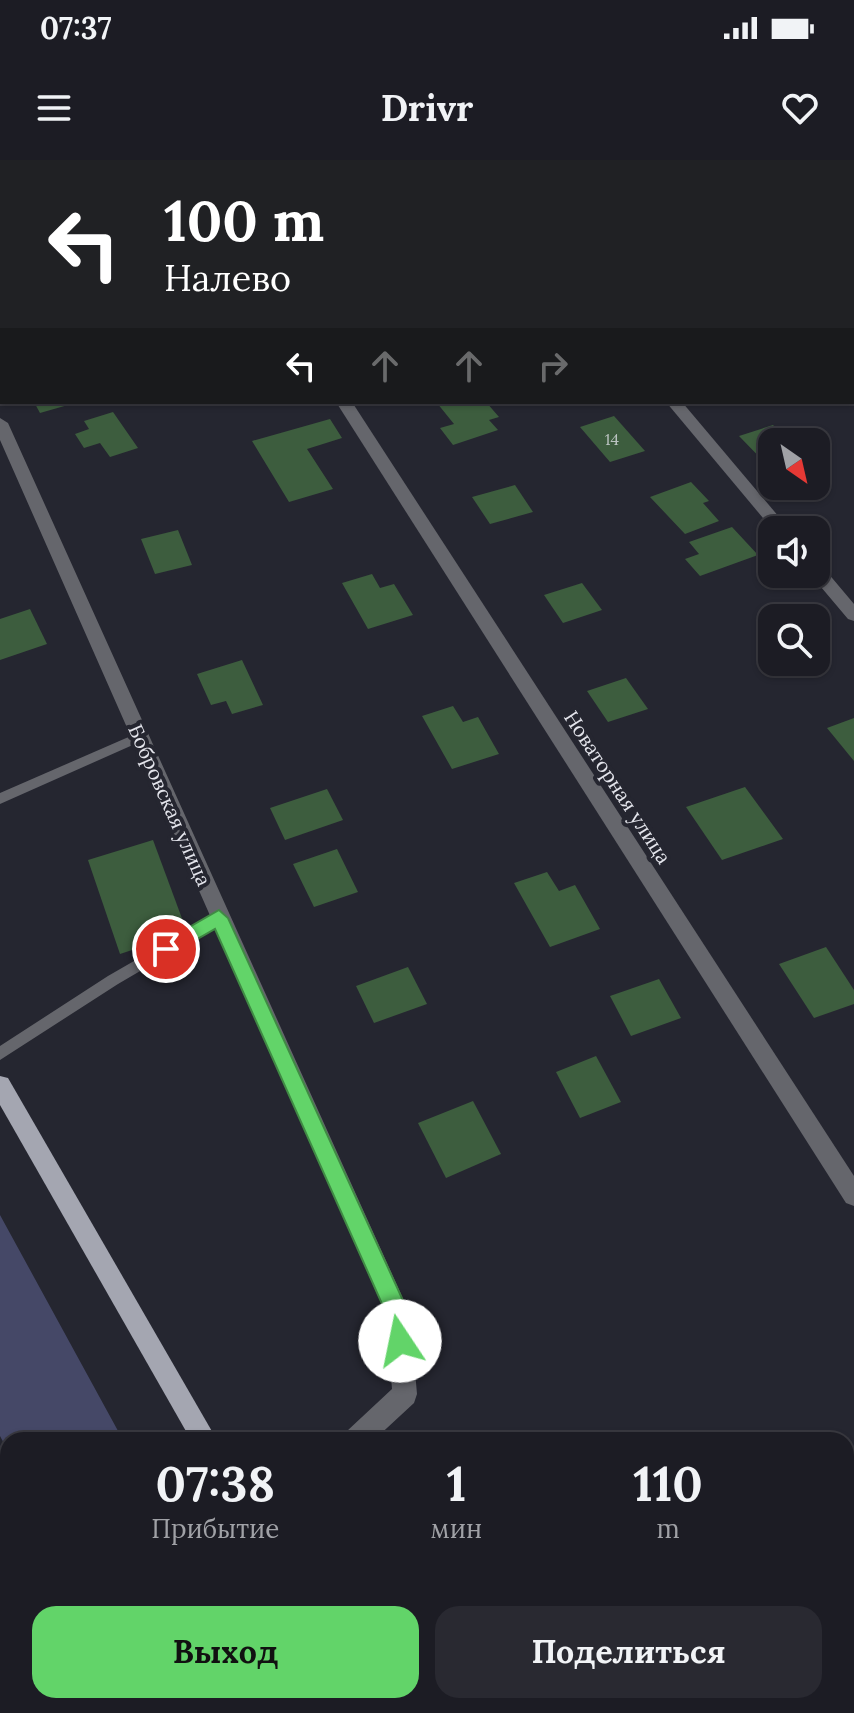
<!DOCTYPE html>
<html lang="ru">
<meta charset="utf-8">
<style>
:root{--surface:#1c1c24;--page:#292931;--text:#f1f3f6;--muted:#a0a1a6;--line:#3a3a41;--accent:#62d469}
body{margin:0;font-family:Lora,serif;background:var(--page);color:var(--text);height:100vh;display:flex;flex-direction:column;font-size:30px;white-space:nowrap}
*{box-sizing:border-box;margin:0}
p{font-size:26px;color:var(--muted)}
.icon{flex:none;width:44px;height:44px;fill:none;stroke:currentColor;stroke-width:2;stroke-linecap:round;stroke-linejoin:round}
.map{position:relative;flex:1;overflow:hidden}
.panel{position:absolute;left:0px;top:1272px;width:854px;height:282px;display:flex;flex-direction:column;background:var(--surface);border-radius:24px 24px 0 0;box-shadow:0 2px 6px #0004,0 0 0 2px var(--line)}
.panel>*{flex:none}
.top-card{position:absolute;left:0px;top:0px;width:854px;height:244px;box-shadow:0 2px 6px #0004,0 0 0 2px var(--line);background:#202124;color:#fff;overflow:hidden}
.needle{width:52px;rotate:146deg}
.buttons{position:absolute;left:758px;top:268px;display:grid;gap:16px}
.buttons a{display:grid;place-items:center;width:72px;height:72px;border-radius:16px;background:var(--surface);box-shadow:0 2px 6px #0004,0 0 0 2px var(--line);font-size:40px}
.pin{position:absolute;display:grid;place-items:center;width:68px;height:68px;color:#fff;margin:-34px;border:4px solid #fff;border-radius:50%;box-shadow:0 2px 8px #0007}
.me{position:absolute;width:88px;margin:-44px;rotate:349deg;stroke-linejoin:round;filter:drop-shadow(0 0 6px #0008)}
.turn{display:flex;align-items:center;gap:28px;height:168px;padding:0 32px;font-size:36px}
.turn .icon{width:104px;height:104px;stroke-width:2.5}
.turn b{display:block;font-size:56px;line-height:68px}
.lanes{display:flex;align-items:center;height:76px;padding:0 32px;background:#0003;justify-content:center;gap:40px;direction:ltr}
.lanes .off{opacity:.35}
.eta{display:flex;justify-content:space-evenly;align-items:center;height:136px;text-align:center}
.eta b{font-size:48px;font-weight:700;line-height:56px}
.cta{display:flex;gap:16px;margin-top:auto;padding:16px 32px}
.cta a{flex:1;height:92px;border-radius:24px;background:var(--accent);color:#111;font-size:32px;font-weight:700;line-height:92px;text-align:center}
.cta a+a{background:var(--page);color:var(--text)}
.status{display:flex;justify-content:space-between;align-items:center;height:56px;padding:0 40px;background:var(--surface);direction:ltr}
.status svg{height:22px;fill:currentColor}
header{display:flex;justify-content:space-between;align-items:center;height:104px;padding:0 32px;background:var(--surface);font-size:36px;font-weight:700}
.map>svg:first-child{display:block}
.green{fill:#454867}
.building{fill:#3d5d3e}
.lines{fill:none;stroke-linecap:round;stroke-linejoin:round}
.lane{fill:#65666c;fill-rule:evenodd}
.street{fill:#65666c;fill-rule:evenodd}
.primary{fill:#a4a6b1;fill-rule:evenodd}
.route{fill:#62d469;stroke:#408a44;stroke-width:2}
.labels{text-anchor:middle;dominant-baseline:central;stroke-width:8;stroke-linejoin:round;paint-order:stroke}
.number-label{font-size:16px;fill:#bac3c0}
.street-label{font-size:20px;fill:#e4e5ec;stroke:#252630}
</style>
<div class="status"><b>07:37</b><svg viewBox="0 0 49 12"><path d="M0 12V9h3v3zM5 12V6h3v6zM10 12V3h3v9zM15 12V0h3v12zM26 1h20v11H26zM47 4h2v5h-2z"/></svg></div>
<header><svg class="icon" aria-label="menu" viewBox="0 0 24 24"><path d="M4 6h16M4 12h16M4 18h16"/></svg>Drivr<svg class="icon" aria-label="heart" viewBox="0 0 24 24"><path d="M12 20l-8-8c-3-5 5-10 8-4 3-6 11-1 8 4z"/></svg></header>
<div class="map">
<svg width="854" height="1553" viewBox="0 0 854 1553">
<rect width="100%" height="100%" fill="#252630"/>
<g class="green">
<path d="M 0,1055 L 123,1280 L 8,1280 L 8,1291 L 0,1276 Z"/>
<path d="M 141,1546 L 268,1546 L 272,1553 L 144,1553 Z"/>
</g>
<g class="building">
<path d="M 34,242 L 75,242 L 75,243 L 40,253 Z"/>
<path d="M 440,242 L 486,242 L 499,257 L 489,260 L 498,270 L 453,285 L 440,268 L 454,264 L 437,243 Z"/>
<path d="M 113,252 L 138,288 L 110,297 L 100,283 L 84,288 L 75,274 L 89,269 L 84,261 Z"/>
<path d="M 614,256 L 645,291 L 610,302 L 580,267 Z"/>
<path d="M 330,259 L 342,278 L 307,289 L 333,329 L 289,342 L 252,281 Z"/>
<path d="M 773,265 L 789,282 L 772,282 L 772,310 L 739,276 Z"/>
<path d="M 691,322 L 709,341 L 703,343 L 719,361 L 685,374 L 650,337 Z"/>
<path d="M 515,325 L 533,352 L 490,364 L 472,337 Z"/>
<path d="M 732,367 L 758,395 L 700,416 L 685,399 L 699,394 L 689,382 Z"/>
<path d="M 178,370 L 192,405 L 155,414 L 141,379 Z"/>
<path d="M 372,414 L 380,428 L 394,424 L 413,455 L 368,469 L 342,423 Z"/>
<path d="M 582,423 L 602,450 L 563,463 L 544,435 Z"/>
<path d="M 30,449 L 47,484 L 0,500 L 0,459 Z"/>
<path d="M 242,500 L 263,545 L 232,554 L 226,541 L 211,545 L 197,514 Z"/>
<path d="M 626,518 L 648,549 L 608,562 L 587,531 Z"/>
<path d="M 453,546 L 463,562 L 478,557 L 499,594 L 452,609 L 422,556 Z"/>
<path d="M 854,558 L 854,601 L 827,568 Z"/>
<path d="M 745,627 L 783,679 L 722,700 L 686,647 Z"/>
<path d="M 327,629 L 343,660 L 285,680 L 270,648 Z"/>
<path d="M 153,680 L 187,772 L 120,794 L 88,700 Z"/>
<path d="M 337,689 L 358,732 L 314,747 L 293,704 Z"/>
<path d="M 547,712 L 559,731 L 575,725 L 600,769 L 550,787 L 514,723 Z"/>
<path d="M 826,787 L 854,830 L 854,844 L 814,858 L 779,804 Z"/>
<path d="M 408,807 L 427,844 L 374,863 L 356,826 Z"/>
<path d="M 659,819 L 681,858 L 631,876 L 610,836 Z"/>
<path d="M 596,896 L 621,942 L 580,958 L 556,912 Z"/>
<path d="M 473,941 L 501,994 L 446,1018 L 418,963 Z"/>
</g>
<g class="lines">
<g class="lane">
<path d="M 808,0 L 824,0 L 823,2 L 807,2 Z"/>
<path d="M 140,572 L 146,577 L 144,580 L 0,644 L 0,633 Z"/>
<path d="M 219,752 L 224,754 L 226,758 L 224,762 L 118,824 L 0,900 L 0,886 L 108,816 Z"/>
<path d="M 854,1309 L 854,1327 L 846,1331 L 846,1313 Z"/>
<path d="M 426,1546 L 452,1546 L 448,1553 L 422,1553 Z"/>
</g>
<g class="street">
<path d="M 181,0 L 193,0 L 194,2 L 182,2 Z"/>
<path d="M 462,0 L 475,0 L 476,2 L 463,2 Z"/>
<path d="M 758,0 L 771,0 L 772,2 L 759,2 Z"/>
<rect x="852" y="83" width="2" height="10"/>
<rect x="0" y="212" width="2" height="10"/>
<path d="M 336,242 L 352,242 L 854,1016 L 854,1046 L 846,1043 Z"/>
<path d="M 666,242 L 682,242 L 790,370 L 773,370 Z"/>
<path d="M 0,258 L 8,263 L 410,1154 L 417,1234 L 414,1243 L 374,1280 L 344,1280 L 347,1271 L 392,1229 L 386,1154 L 0,280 Z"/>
<path d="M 816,404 L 822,406 L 854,444 L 854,461 L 848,459 L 810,414 L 816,414 Z"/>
</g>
<g class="primary">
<path d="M 0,916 L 8,918 L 217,1280 L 191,1280 L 0,945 Z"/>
<path d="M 343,1546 L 372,1546 L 375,1553 L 346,1553 Z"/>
</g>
</g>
<path class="route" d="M 219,750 L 228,758 L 406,1147 L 411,1181 L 408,1188 L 400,1191 L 393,1188 L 387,1155 L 215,769 L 166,797 L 160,794 L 157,789 L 160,784 Z"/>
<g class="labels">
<g class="number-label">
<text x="612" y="279">14</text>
</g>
<g class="street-label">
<text transform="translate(618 627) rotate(57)">Новаторная улица</text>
<text transform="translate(170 645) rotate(66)">Бобровская улица</text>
</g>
</g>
</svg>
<div class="buttons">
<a><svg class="needle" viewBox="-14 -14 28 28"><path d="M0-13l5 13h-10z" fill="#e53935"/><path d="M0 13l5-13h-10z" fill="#a0a1a6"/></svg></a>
<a><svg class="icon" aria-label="sound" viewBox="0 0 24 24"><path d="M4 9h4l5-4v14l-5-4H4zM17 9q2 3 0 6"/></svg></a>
<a><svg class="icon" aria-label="search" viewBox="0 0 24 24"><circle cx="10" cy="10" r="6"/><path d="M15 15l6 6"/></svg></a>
</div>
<div class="pin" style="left:166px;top:789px;background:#d93025"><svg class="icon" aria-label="arrive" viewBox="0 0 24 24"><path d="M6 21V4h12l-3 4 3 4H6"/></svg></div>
<svg class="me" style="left:400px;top:1181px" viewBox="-20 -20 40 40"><circle r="19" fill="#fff"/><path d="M0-13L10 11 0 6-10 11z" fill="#62d469"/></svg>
<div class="top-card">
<div class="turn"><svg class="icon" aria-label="left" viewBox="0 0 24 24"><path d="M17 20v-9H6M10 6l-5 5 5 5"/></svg><div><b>100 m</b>Налево</div></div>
<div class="lanes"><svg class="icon" aria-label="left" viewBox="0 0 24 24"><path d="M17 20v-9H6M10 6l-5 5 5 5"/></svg><svg class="icon off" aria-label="ahead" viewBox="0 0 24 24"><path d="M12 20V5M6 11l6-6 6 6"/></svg><svg class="icon off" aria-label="ahead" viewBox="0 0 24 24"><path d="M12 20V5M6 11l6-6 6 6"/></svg><svg class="icon off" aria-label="right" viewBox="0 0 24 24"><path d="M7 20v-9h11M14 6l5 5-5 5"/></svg></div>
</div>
<section class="panel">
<div class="eta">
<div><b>07:38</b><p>Прибытие</p></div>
<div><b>1</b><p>мин</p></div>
<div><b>110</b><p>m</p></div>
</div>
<div class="cta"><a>Выход</a><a>Поделиться</a></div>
</section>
</div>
